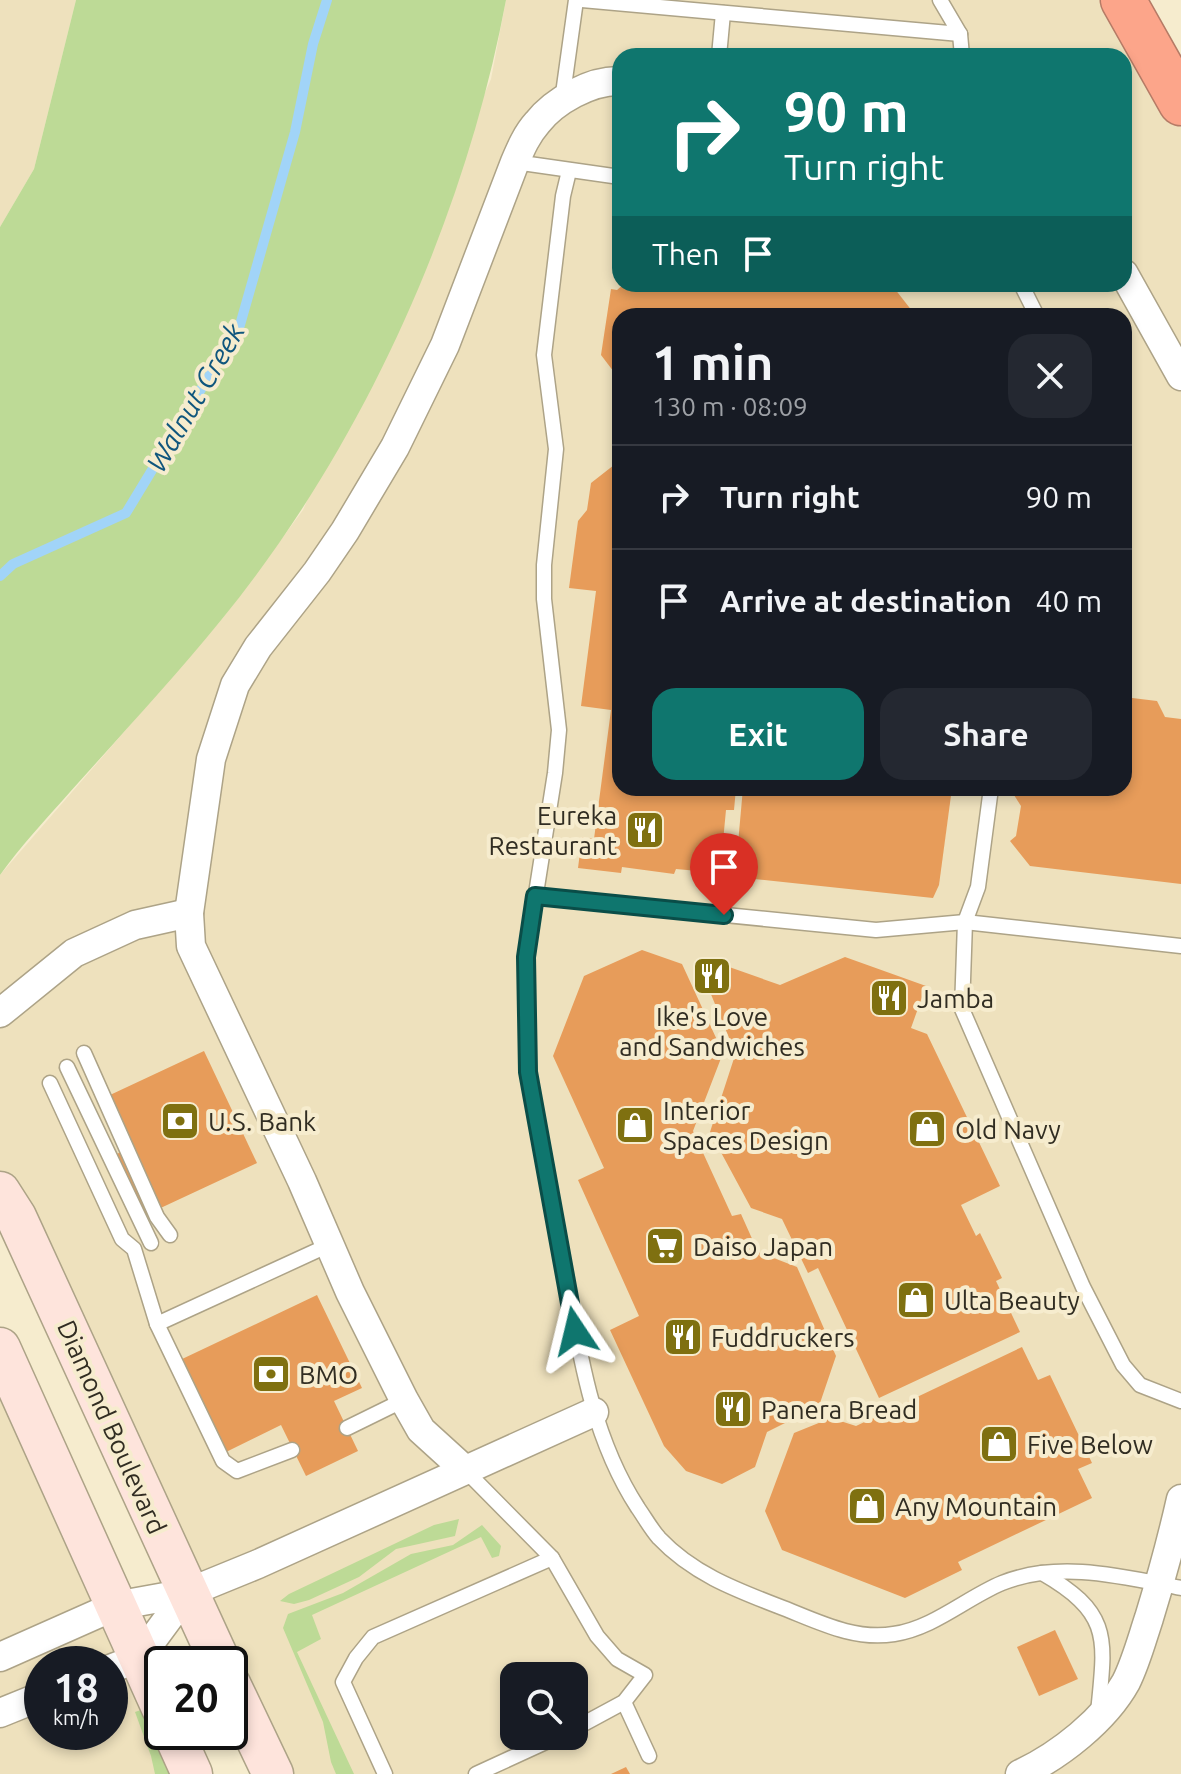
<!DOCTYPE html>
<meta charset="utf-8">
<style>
:root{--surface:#171b24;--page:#242831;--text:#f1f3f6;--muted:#9ea1a6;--line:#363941;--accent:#0f766e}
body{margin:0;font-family:Ubuntu,sans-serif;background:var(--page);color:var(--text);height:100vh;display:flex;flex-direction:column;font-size:30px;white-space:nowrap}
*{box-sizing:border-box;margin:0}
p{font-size:26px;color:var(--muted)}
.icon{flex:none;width:44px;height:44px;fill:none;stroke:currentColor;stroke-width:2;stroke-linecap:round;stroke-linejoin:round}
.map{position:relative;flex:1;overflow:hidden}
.side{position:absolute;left:612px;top:308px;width:520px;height:488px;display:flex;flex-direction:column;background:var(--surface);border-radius:24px;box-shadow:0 4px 12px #0003}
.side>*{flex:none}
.guide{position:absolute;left:612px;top:48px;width:520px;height:244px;border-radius:24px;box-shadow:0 4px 12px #0003;background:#0f766e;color:#fff;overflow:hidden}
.tools{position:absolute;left:500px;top:1662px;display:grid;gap:16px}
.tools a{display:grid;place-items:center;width:88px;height:88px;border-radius:16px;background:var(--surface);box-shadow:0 4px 12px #0003;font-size:40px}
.speed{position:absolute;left:24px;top:1646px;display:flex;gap:16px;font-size:40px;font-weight:700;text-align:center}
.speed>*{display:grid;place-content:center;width:104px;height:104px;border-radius:50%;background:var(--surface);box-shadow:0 4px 12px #0003;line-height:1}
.speed small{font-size:20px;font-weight:400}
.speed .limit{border:4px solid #111;border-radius:12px;background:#fff;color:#111}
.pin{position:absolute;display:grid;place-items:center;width:68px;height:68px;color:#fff;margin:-82px -34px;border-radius:50% 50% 50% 0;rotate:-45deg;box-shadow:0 0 8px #0007}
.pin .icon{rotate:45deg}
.me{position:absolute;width:88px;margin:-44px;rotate:350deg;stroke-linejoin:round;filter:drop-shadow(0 0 6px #0008)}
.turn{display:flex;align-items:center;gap:28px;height:168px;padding:0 40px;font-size:36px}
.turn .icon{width:104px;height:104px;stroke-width:2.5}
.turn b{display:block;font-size:56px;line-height:68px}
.then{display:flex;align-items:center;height:76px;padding:0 40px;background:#0003;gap:16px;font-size:30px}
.round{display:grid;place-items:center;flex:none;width:84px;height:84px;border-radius:24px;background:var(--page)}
.overview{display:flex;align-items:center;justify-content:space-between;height:136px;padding:0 40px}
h1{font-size:48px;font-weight:700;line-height:60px}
.primary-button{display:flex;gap:16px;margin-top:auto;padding:16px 40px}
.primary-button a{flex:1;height:92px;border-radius:24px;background:var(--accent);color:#fff;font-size:32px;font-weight:700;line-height:92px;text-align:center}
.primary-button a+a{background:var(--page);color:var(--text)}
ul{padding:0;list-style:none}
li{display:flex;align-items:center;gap:24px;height:104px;padding:0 40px;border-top:2px solid var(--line)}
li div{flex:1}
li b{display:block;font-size:30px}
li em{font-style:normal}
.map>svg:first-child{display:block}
.built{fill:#eee1bd;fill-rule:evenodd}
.green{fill:#bdda96}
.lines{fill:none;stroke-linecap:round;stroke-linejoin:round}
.stream{stroke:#a1d4f8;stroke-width:10}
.building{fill:#e79c5a}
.lane-casing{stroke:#ada387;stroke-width:17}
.street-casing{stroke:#ada387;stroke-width:31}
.secondary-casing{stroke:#ada387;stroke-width:43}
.highway-casing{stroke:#b57b66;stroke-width:47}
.lane{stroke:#fff;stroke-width:14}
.street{stroke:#fff;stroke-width:28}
.secondary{stroke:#fee4dc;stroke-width:40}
.highway{stroke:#fca58a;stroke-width:44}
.route-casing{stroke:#0a4d48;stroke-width:20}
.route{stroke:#0f766e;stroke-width:14}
.labels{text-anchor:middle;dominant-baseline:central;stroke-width:8;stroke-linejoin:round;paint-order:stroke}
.poi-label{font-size:26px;fill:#312d22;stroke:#f6ecce;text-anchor:start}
.street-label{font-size:26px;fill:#312d22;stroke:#f6ecce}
.water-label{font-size:28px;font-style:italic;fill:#10567d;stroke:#f6ecce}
</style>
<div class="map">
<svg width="1181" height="1774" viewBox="0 0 1181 1774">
<rect width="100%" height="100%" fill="#f6ecce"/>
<g class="built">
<path d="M 0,0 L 76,0 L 34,169 L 0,227 Z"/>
<path d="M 506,0 L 1123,0 L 1181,103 L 1181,1774 L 273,1774 L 0,1192 L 0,875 L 222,619 L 303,510 L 491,79 ZM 620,56 L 1124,56 L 1124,284 L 620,284 ZM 620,316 L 1124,316 L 1124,788 L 620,788 ZM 514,1676 L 574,1676 L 574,1736 L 514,1736 Z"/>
<path d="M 0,1348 L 192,1774 L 0,1774 ZM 42,1664 L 110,1664 L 110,1732 L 42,1732 Z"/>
</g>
<g class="green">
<path d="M 76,0 L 506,0 C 465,219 363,446 222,619 C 173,679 121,735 70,792 C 46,819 21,846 0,875 L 0,227 L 34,169 Z"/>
<path d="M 459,1519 L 455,1536 L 396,1549 L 359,1577 L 309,1600 L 294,1604 L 280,1601 L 289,1594 L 434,1525 Z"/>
<path d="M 482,1525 L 501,1546 L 499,1556 L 492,1558 L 481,1537 L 312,1615 L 321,1639 L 297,1652 L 354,1774 L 336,1774 L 331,1762 L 323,1722 L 283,1628 L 288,1614 L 343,1593 L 411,1554 L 453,1545 Z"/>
<path d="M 141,1710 L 170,1774 L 155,1774 L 151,1756 L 135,1712 Z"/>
</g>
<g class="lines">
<path class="stream" d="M 0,576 L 13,564 L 126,513 L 240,325 L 295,132 L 313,44 L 327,0"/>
</g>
<g class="building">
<path d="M 624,284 L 891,284 L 916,316 L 620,316 L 620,380 L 601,355 L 611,289 L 617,290 Z"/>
<path d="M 614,465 L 620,465 L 620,788 L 736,788 L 734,810 L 726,810 L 720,873 L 676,869 L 674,874 L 622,867 L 621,873 L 578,868 L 582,837 L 594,839 L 611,710 L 581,706 L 596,591 L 569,588 L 578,521 L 587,510 L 591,483 Z"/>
<path d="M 1124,697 L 1157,701 L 1165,717 L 1181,719 L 1181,884 L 1030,866 L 1010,841 L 1016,836 L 1021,806 L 1012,792 L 1012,788 L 1124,788 Z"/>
<path d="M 743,788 L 952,788 L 939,885 L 933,898 L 735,877 Z"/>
<path d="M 642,950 L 682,964 L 723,1053 L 693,1131 L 732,1216 L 741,1214 L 758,1252 L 797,1267 L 836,1356 L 819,1406 L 767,1432 L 755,1467 L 722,1484 L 686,1471 L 664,1446 L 610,1330 L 639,1316 L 578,1180 L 604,1168 L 553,1056 L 584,976 Z"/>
<path d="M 845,957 L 926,986 L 911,1028 L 927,1034 L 1000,1186 L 961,1205 L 976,1236 L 980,1233 L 1002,1278 L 996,1281 L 1020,1332 L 879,1398 L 818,1268 L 808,1273 L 782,1219 L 751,1208 L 710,1132 L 739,1043 L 730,1040 L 700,968 L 715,962 L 780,985 Z"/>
<path d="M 204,1051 L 257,1163 L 137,1219 L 108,1158 L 134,1146 L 110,1095 Z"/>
<path d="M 317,1295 L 362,1388 L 334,1401 L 358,1451 L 306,1476 L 281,1425 L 224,1453 L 180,1360 Z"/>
<path d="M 1022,1347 L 1038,1380 L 1050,1375 L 1092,1463 L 1078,1469 L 1092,1498 L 958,1562 L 962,1570 L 905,1598 L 782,1550 L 765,1511 L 794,1433 L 831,1418 L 856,1426 Z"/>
<path d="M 1055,1630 L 1078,1679 L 1039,1696 L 1017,1647 Z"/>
<path d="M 626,1767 L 630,1774 L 611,1774 Z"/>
</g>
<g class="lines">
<g class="lane-casing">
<g id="lane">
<path d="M 582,0 L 960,34 L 940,0"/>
<path d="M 960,34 L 962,56"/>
<path d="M 719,56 L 723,13"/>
<path d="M 562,101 L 576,0"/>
<path d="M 515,162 L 620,177"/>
<path d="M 569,171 L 563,196 L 544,355 L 556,449 L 544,565 L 544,599 L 559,730 L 555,773 L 526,957 L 528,1072 C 539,1133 550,1195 562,1256 C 578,1342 589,1433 638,1508 C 645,1518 651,1529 659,1538 C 692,1573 734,1589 778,1606 C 815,1620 853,1641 894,1634 C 934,1628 966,1598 1002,1583 C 1059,1560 1124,1577 1181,1588"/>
<path d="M 1021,284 L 1037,316"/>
<path d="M 991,788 L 978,887 L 965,922 L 962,1009 L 1083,1287 L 1123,1365 L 1140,1385 L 1181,1401"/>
<path d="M 535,896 L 876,930 L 965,922 L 1181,946"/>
<path d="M 84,1053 L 157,1217 L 170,1235"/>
<path d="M 67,1067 L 151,1243"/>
<path d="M 50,1083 L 122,1239 L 134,1249 L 157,1324 L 329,1245"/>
<path d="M 157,1324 L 223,1461 L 237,1471 L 292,1450"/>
<path d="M 347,1428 L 404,1400"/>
<path d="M 465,1470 L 552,1558 L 597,1636 L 617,1659 L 645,1675 L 624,1702 L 574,1729"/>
<path d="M 1042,1573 C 1113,1614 1105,1639 1098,1713"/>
<path d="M 624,1702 L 649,1756"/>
<path d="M 385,1774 L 343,1682 L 356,1658 L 373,1637 L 552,1558"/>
<path d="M 476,1774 L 559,1736"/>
</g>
</g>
<g class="street-casing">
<g id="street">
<path d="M 1124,274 L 1181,376"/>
<path d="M 0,1013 L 74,953 L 135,925 L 189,913"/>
<path d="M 465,1470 L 421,1430 L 404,1400 L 350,1292 L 302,1181 L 191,946 L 189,913 L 211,759 L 235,685 L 258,647 L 317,572 L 345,531 L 395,447 L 445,345 L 515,162 C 521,148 527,134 537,123 C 554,101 591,80 620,81"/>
<path d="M 187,1593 L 258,1564 L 594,1412"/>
<path d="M 0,1657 L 115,1606 L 187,1593 L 139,1658 L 110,1669"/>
<path d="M 0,1713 L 42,1696"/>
<path d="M 1020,1774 C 1059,1756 1105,1720 1126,1682 C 1136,1662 1142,1639 1149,1618 C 1161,1579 1172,1539 1181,1499"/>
</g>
</g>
<g class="secondary-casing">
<g id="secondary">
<path d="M 0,1192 L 16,1217 L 221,1664"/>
<path d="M 0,1348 L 162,1708"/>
<path d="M 230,1684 L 273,1774"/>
<path d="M 173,1732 L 192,1774"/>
</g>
</g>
<g class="highway-casing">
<path id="highway" d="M 1123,0 L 1181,103"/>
</g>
<use href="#lane" class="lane"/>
<use href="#street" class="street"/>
<use href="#secondary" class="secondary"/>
<use href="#highway" class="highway"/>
</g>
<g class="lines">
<g class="route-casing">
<path id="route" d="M 575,1331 L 528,1072 L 526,957 L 535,896 L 724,915"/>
</g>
<use href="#route" class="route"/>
</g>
<defs>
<g id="restaurant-square" transform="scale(2)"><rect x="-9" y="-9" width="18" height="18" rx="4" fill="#7f7010" stroke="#f6ecce"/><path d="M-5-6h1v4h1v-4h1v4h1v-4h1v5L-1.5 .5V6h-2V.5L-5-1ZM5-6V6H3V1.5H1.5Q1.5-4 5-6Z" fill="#fff"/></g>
<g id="bank-square" transform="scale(2)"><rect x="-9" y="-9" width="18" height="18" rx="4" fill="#7f7010" stroke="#f6ecce"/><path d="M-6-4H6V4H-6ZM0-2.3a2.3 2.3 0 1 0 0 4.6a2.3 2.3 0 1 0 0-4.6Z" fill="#fff"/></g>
<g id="shop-square" transform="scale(2)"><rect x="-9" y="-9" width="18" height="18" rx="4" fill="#7f7010" stroke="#f6ecce"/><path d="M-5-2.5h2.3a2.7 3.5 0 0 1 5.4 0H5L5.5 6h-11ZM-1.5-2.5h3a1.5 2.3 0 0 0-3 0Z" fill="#fff"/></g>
<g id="supermarket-square" transform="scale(2)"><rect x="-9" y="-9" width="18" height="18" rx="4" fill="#7f7010" stroke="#f6ecce"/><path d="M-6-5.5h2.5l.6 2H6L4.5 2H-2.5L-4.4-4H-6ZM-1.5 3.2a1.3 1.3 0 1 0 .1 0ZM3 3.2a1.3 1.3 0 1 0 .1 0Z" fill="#fff"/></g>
</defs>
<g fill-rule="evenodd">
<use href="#restaurant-square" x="645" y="830"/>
<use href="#restaurant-square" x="712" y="976"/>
<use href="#restaurant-square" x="889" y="998"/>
<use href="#bank-square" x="180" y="1121"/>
<use href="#shop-square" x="635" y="1125"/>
<use href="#shop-square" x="927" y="1129"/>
<use href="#supermarket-square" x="665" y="1246"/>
<use href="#shop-square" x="916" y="1300"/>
<use href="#restaurant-square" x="683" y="1337"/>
<use href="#bank-square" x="271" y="1374"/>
<use href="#restaurant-square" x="733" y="1409"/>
<use href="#shop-square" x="999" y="1444"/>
<use href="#shop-square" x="867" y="1506"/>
</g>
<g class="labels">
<g class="poi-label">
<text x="617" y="815" text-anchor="end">Eureka<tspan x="617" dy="30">Restaurant</tspan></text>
<text x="917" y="998">Jamba</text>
<text x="712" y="1016" text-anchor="middle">Ike's Love<tspan x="712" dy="30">and Sandwiches</tspan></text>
<text x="663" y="1110">Interior<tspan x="663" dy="30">Spaces Design</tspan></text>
<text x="208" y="1121">U.S. Bank</text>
<text x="955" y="1129">Old Navy</text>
<text x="693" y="1246">Daiso Japan</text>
<text x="944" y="1300">Ulta Beauty</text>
<text x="711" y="1337">Fuddruckers</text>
<text x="299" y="1374">BMO</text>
<text x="761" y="1409">Panera Bread</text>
<text x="1027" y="1444">Five Below</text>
<text x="895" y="1506">Any Mountain</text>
</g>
<g class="street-label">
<text transform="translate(112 1427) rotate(66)">Diamond Boulevard</text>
</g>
<g class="water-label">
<text transform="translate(195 397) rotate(-60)">Walnut Creek</text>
</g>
</g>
</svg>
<div class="tools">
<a><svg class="icon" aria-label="search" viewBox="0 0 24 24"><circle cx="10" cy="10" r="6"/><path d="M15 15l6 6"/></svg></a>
</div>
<div class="speed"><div>18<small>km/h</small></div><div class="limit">20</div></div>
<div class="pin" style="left:724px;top:915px;background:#d93025"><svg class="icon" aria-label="arrive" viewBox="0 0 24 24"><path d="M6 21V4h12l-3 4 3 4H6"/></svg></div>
<svg class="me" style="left:575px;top:1331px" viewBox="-20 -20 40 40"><path d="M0-17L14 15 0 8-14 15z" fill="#0f766e" stroke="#fff" stroke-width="4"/></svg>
<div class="guide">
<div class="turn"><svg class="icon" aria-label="right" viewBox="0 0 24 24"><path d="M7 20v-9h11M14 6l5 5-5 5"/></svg><div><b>90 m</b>Turn right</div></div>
<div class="then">Then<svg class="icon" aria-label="arrive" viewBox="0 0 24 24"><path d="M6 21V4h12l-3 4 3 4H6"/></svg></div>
</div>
<section class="side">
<div class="overview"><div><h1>1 min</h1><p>130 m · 08:09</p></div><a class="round"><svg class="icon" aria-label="close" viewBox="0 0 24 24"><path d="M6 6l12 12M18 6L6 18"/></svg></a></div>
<ul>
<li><svg class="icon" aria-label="right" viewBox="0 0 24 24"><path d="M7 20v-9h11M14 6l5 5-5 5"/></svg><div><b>Turn right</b></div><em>90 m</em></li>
<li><svg class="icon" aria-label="arrive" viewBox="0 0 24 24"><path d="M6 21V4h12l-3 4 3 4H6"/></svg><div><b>Arrive at destination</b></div><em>40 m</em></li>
</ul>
<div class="primary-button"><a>Exit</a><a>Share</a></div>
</section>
</div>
